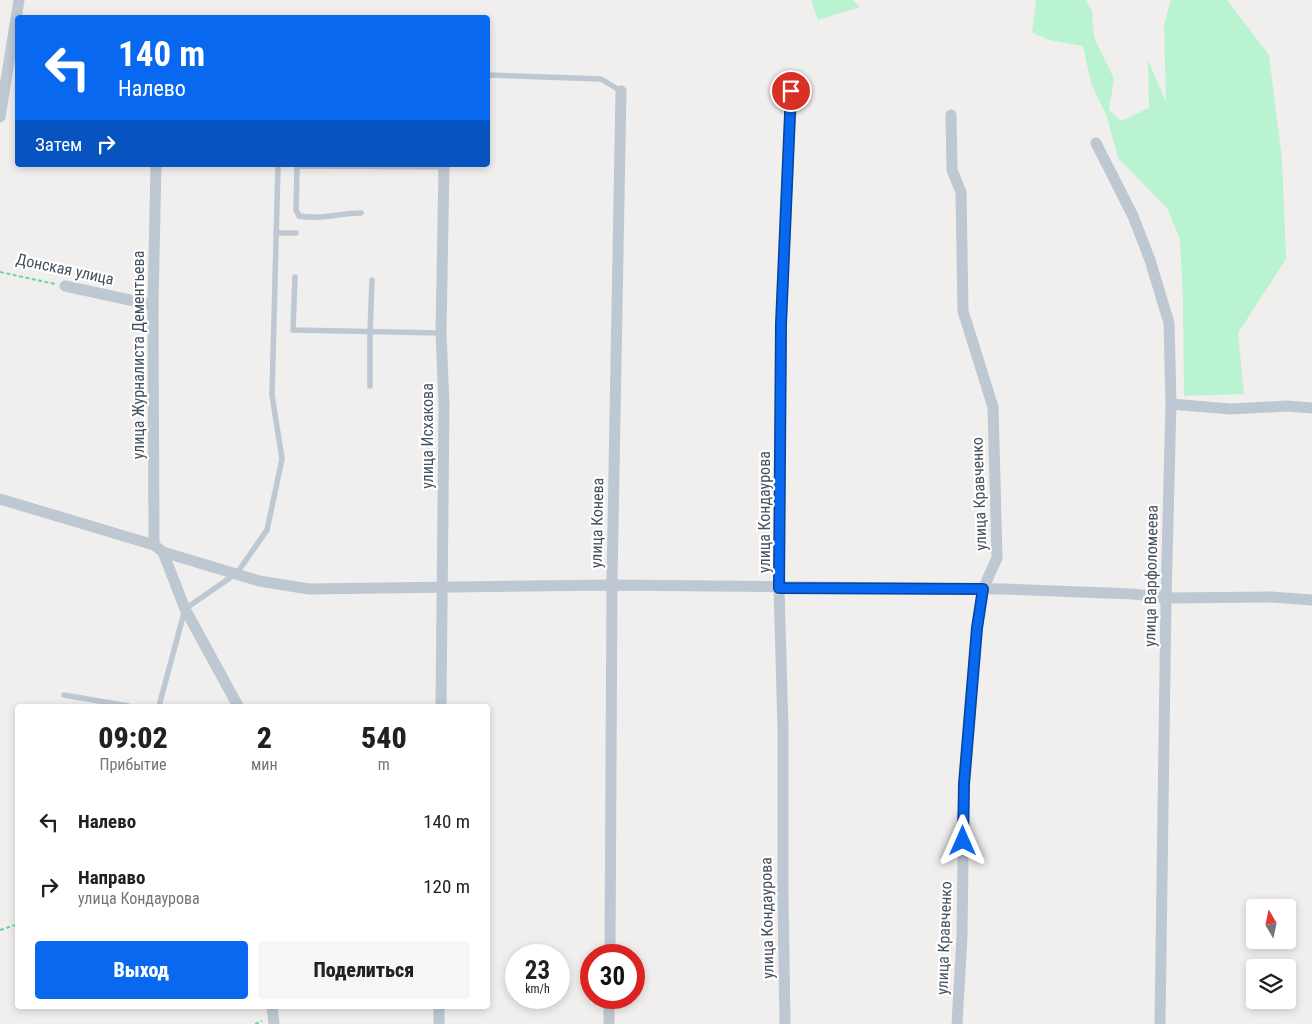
<!DOCTYPE html>
<html lang="ru">
<meta charset="utf-8">
<style>
:root{--surface:#fff;--page:#f6f6f6;--text:#202124;--muted:#757577;--accent:#0968f0}
body{margin:0;font-family:"Roboto Condensed",sans-serif;background:var(--page);color:var(--text);height:100vh;display:flex;flex-direction:column;font-size:19px;white-space:nowrap}
*{box-sizing:border-box;margin:0}
p{font-size:16px;color:var(--muted)}
.icon{flex:none;width:28px;height:28px;fill:none;stroke:currentColor;stroke-width:2;stroke-linecap:round;stroke-linejoin:round}
.map{position:relative;flex:1;overflow:hidden}
.details{position:absolute;left:15px;top:704px;width:475px;height:305px;display:flex;flex-direction:column;background:var(--surface);border-radius:5px;box-shadow:0 2px 8px #0003}
.details>*{flex:none}
.guide{position:absolute;left:15px;top:15px;width:475px;height:152px;border-radius:5px;box-shadow:0 2px 8px #0003;background:#0968f0;color:#fff;overflow:hidden}
.needle{width:32px;rotate:351deg}
.fabs{position:absolute;left:1246px;top:899px;display:grid;gap:10px}
.fabs a{display:grid;place-items:center;width:50px;height:50px;border-radius:5px;background:var(--surface);box-shadow:0 2px 8px #0003;font-size:25px}
.speed{position:absolute;left:505px;top:944px;display:flex;gap:10px;font-size:25px;font-weight:700;text-align:center}
.speed>*{display:grid;place-content:center;width:65px;height:65px;border-radius:50%;background:var(--surface);box-shadow:0 2px 8px #0003;line-height:1}
.speed small{font-size:12px;font-weight:400}
.speed .limit{border:8px solid #d22;background:#fff;color:#111}
.pin{position:absolute;display:grid;place-items:center;width:42px;height:42px;color:#fff;margin:-21px;border:2px solid #fff;border-radius:50%;box-shadow:0 1px 5px #0007}
.me{position:absolute;width:55px;margin:-28px;rotate:0deg;stroke-linejoin:round;filter:drop-shadow(0 0 4px #0008)}
.turn{display:flex;align-items:center;gap:18px;height:105px;padding:0 20px;font-size:22px}
.turn .icon{width:65px;height:65px;stroke-width:2.5}
.turn b{display:block;font-size:35px;line-height:42px}
.then{display:flex;align-items:center;height:48px;padding:0 20px;background:#0003;gap:10px;font-size:19px}
.eta{display:flex;justify-content:space-evenly;align-items:center;height:85px;text-align:center}
.eta b{font-size:30px;font-weight:800;line-height:35px}
.button{display:flex;gap:10px;margin-top:auto;padding:10px 20px}
.button a{flex:1;height:58px;border-radius:5px;background:var(--accent);color:#fff;font-size:20px;font-weight:800;line-height:58px;text-align:center}
.button a+a{background:var(--page);color:var(--text)}
ul{padding:0;list-style:none}
li{display:flex;align-items:center;gap:15px;height:65px;padding:0 20px}
li div{flex:1}
li b{display:block;font-size:19px}
li em{font-style:normal}
.map>svg:first-child{display:block}
.green{fill:#b9f3d1}
.lines{fill:none;stroke-linecap:round;stroke-linejoin:round}
.path{stroke:#6ed4a4;stroke-width:2;stroke-dasharray:4 2.5;stroke-linecap:butt}
.service{stroke:#bec8d2;stroke-width:5.5}
.minor{stroke:#bec8d2;stroke-width:11}
.route-casing{stroke:#06449c;stroke-width:12}
.route{stroke:#0968f0;stroke-width:9}
.labels{text-anchor:middle;dominant-baseline:central;stroke-width:4.5;stroke-linejoin:round;paint-order:stroke}
.street-label{font-size:16px;fill:#45515e;stroke:#fff}
</style>
<div class="map">
<svg width="1312" height="1024" viewBox="0 0 1312 1024">
<rect width="100%" height="100%" fill="#f1eeee"/>
<g class="green">
<path d="M 811,0 L 853,0 L 860,7 L 818,20 Z"/>
<path d="M 1036,0 L 1086,0 L 1092,11 L 1094,37 L 1114,79 L 1109,110 L 1121,121 L 1149,108 L 1148,60 L 1166,102 L 1164,25 L 1171,0 L 1227,0 L 1269,55 L 1282,158 L 1286,259 L 1238,333 L 1244,394 L 1184,396 L 1183,300 L 1180,239 L 1167,208 L 1118,158 L 1107,117 L 1091,83 L 1083,46 L 1049,40 L 1032,32 Z"/>
</g>
<g class="lines">
<g class="path">
<path d="M 0,272 L 55,284"/>
<path d="M 0,930 L 18,924"/>
<path d="M 255,1024 L 262,1021"/>
</g>
<g class="service">
<path d="M 488,75 L 601,79 L 621,91"/>
<path d="M 361,213 C 339,213 321,220 299,216 L 296,210 L 297,169 L 299,166 L 305,166 L 443,167"/>
<path d="M 276,233 L 296,233"/>
<path d="M 295,277 L 293,330 L 441,333"/>
<path d="M 370,386 L 370,332 L 372,280"/>
<path d="M 64,695 L 128,706"/>
<path d="M 159,706 L 185,609 L 237,573 L 267,530 L 282,459 L 272,395 L 278,165"/>
</g>
<g class="minor">
<path d="M 951,115 L 952,170 L 961,192 L 963,311 L 993,407 L 997,558 L 983,589 L 977,628 L 964,785 L 962,936 L 957,1024"/>
<path d="M 0,117 L 19,0"/>
<path d="M 1096,143 L 1133,216 L 1150,260 L 1169,323 L 1171,404 L 1166,598 L 1160,1024"/>
<path d="M 65,286 L 153,305"/>
<path d="M 1171,404 L 1230,409 L 1287,406 L 1312,408"/>
<path d="M 0,499 L 154,545 L 163,552 L 259,581 L 309,589 L 612,585 L 1004,589 L 1133,594 L 1166,598 L 1271,597 L 1312,600"/>
<path d="M 154,545 L 153,305 L 156,165"/>
<path d="M 163,552 L 185,609 L 238,706"/>
<path d="M 441,706 L 444,404 L 441,333 L 444,165"/>
<path d="M 610,955 L 612,580 L 621,91"/>
<path d="M 272,1006 L 274,1024"/>
<path d="M 439,1024 L 439,1006"/>
<path d="M 609,1024 L 609,998"/>
<path d="M 785,1024 L 783,896 L 783,729 L 779,588 L 781,325 L 791,91"/>
</g>
</g>
<g class="lines">
<g class="route-casing">
<path id="route" d="M 791,91 L 781,324 L 779,588 L 983,589 L 977,628 L 964,784 L 963,841"/>
</g>
<use href="#route" class="route"/>
</g>
<g class="labels">
<g class="street-label">
<text transform="translate(65 269) rotate(12)">Донская улица</text>
<text transform="translate(138 355) rotate(-90)">улица Журналиста Дементьева</text>
<text transform="translate(427 436) rotate(-90)">улица Исхакова</text>
<text transform="translate(979 494) rotate(-92)">улица Кравченко</text>
<text transform="translate(764 512) rotate(-90)">улица Кондаурова</text>
<text transform="translate(597 523) rotate(-89)">улица Конева</text>
<text transform="translate(1151 576) rotate(-89)">улица Варфоломеева</text>
<text transform="translate(767 918) rotate(-91)">улица Кондаурова</text>
<text transform="translate(944 938) rotate(-88)">улица Кравченко</text>
</g>
</g>
</svg>
<div class="fabs">
<a><svg class="needle" viewBox="-14 -14 28 28"><path d="M0-13l5 13h-10z" fill="#e53935"/><path d="M0 13l5-13h-10z" fill="#757577"/></svg></a>
<a><svg class="icon" aria-label="layers" viewBox="0 0 24 24"><path d="M12 4l9 5-9 5-9-5zM3 14l9 5 9-5"/></svg></a>
</div>
<div class="speed"><div>23<small>km/h</small></div><div class="limit">30</div></div>
<div class="pin" style="left:791px;top:91px;background:#d93025"><svg class="icon" aria-label="arrive" viewBox="0 0 24 24"><path d="M6 21V4h12l-3 4 3 4H6"/></svg></div>
<svg class="me" style="left:963px;top:841px" viewBox="-20 -20 40 40"><path d="M0-17L14 15 0 8-14 15z" fill="#0968f0" stroke="#fff" stroke-width="4"/></svg>
<div class="guide">
<div class="turn"><svg class="icon" aria-label="left" viewBox="0 0 24 24"><path d="M17 20v-9H6M10 6l-5 5 5 5"/></svg><div><b>140 m</b>Налево</div></div>
<div class="then">Затем<svg class="icon" aria-label="right" viewBox="0 0 24 24"><path d="M7 20v-9h11M14 6l5 5-5 5"/></svg></div>
</div>
<section class="details">
<div class="eta">
<div><b>09:02</b><p>Прибытие</p></div>
<div><b>2</b><p>мин</p></div>
<div><b>540</b><p>m</p></div>
</div>
<ul>
<li><svg class="icon" aria-label="left" viewBox="0 0 24 24"><path d="M17 20v-9H6M10 6l-5 5 5 5"/></svg><div><b>Налево</b></div><em>140 m</em></li>
<li><svg class="icon" aria-label="right" viewBox="0 0 24 24"><path d="M7 20v-9h11M14 6l5 5-5 5"/></svg><div><b>Направо</b><p>улица Кондаурова</p></div><em>120 m</em></li>
</ul>
<div class="button"><a>Выход</a><a>Поделиться</a></div>
</section>
</div>
